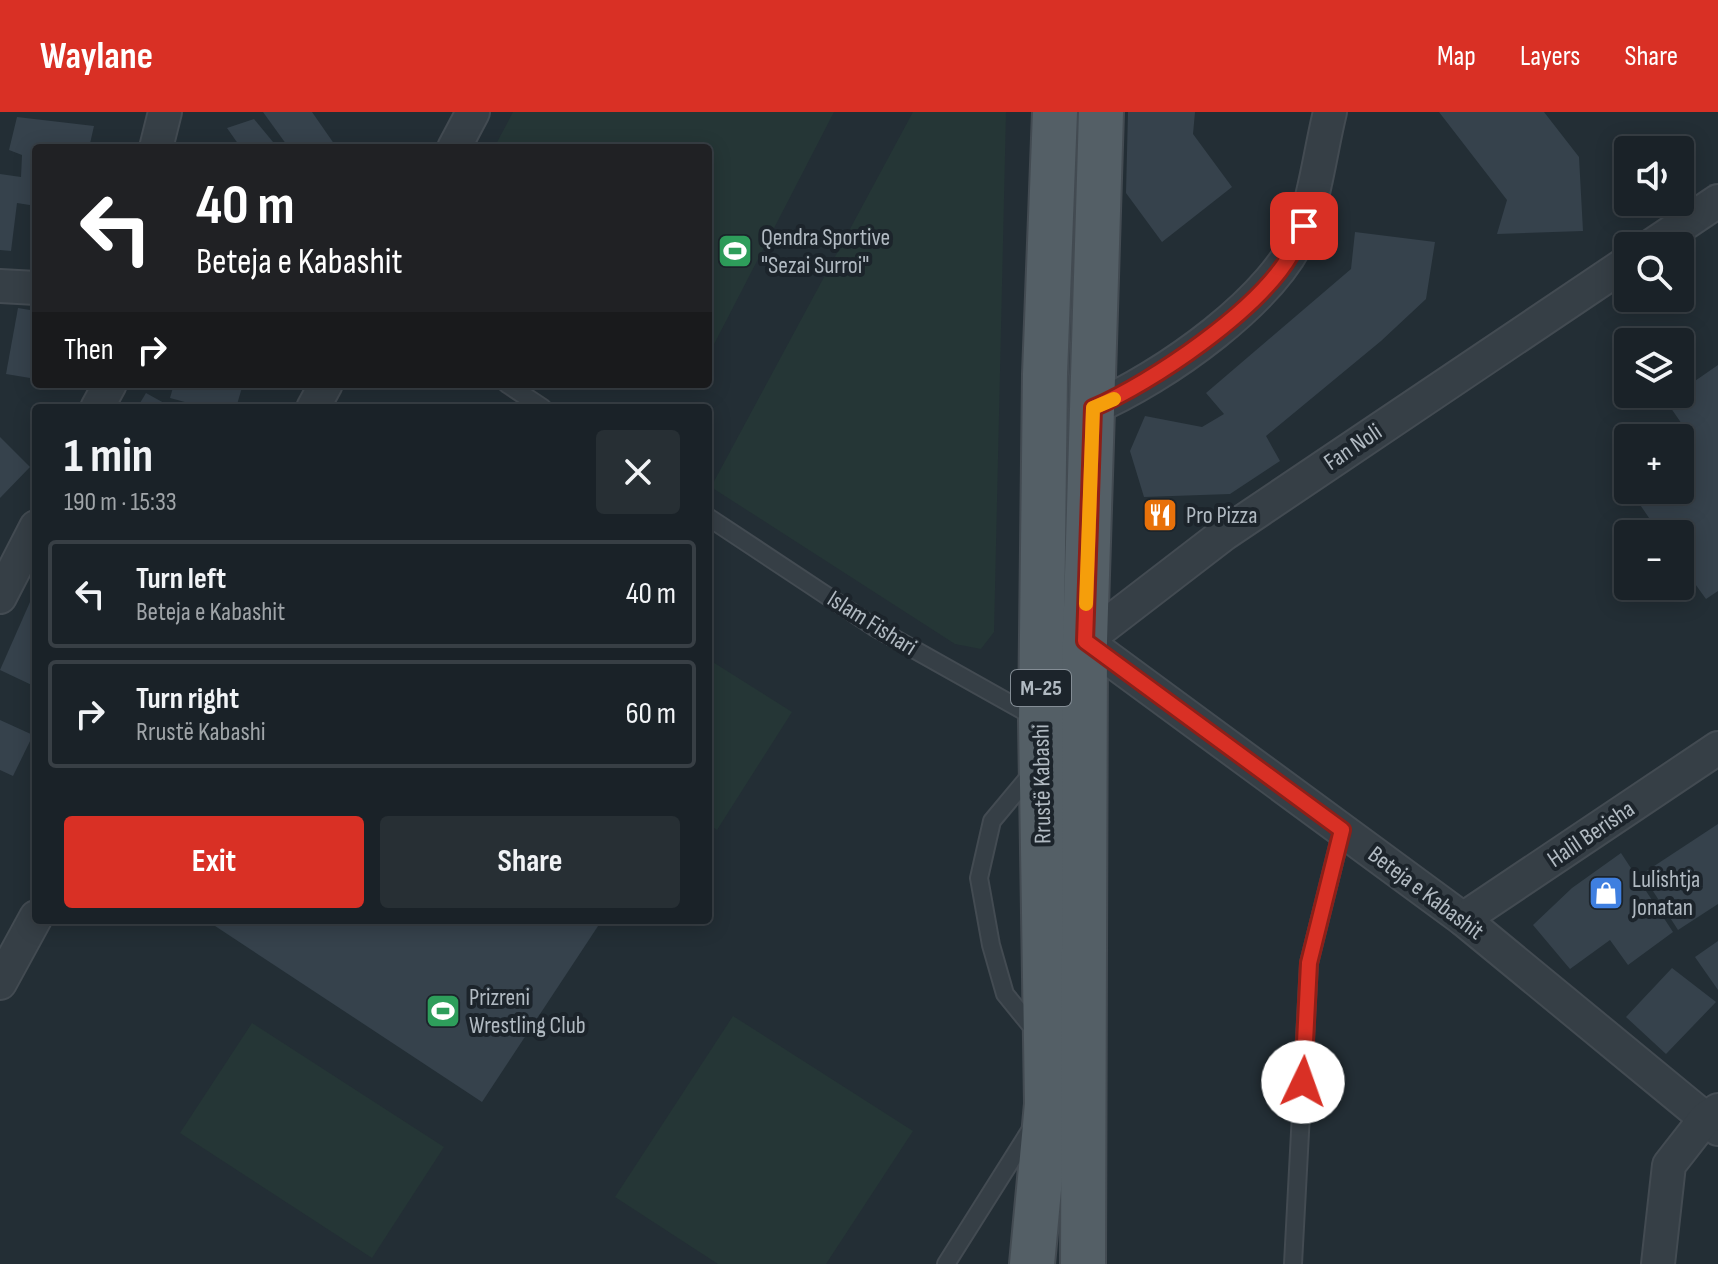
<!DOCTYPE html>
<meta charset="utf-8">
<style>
:root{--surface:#1a2228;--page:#272f34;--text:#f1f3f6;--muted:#9fa4a8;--line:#383f45;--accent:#d93025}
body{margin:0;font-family:"Sofia Sans Condensed",sans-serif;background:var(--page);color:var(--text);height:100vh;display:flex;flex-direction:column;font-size:30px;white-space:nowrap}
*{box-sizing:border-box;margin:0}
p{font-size:26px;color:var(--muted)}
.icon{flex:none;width:44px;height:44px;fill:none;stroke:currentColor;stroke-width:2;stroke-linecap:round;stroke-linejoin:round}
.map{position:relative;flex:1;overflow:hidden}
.details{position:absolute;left:32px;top:292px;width:680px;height:520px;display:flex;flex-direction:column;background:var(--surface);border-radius:8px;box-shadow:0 4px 20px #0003,0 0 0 2px var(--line)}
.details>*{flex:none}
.top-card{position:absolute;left:32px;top:32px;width:680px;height:244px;border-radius:8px;box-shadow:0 4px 20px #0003,0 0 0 2px var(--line);background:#202124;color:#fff;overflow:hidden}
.controls{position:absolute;left:1614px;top:24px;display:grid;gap:16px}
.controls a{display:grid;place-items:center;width:80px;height:80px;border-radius:8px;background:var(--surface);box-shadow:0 4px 20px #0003,0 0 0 2px var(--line);font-size:40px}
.pin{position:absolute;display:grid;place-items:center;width:68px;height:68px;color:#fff;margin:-34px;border-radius:16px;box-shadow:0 4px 12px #0006}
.me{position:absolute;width:88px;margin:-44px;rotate:3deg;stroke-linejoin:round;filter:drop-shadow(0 0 6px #0008)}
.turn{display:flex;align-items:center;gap:28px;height:168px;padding:0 32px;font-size:36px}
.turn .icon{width:104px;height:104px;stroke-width:2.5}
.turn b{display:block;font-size:56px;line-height:68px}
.then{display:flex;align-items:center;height:76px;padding:0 32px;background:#0003;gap:16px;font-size:30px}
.round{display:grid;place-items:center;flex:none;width:84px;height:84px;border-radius:8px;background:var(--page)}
.overview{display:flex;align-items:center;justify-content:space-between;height:136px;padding:0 32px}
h1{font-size:48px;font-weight:700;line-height:60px}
.action{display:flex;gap:16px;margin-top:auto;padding:16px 32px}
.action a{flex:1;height:92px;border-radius:8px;background:var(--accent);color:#fff;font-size:32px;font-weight:700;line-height:92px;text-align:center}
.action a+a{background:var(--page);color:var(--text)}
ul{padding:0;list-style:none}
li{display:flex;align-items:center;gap:24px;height:108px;margin:0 16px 12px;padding:0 16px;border:4px solid var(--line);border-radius:8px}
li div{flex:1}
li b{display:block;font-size:30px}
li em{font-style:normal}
header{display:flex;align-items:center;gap:48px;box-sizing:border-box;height:112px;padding:0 40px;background:var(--accent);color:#fff}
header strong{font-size:38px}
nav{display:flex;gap:44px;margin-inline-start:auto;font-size:28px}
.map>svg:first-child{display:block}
.green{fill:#253636}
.building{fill:#36424c}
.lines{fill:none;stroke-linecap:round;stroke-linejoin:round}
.lane-casing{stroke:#434b52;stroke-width:20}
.street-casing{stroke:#434b52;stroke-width:36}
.primary-casing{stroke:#434b52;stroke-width:48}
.lane{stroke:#363f46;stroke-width:16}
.street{stroke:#363f46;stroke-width:32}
.primary{stroke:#545f66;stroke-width:44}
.route-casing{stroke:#8d1f18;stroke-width:20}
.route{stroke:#d93025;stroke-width:14}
.slow{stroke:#f59e0b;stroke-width:14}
.labels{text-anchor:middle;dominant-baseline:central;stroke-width:8;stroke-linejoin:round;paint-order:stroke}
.shield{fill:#1c242b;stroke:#848d95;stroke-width:2}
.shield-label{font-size:22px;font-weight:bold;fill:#b1bac2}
.poi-label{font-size:24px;fill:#b1bac2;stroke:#1c242b;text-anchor:start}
.street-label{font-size:24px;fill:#b1bac2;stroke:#1c242b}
</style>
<header>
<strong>Waylane</strong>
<nav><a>Map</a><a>Layers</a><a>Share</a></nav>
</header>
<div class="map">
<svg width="1718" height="1152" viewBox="0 0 1718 1152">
<rect width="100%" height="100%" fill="#232e35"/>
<g class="green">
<path d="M 513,0 L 834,0 L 709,242 L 708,36 L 494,36 Z"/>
<path d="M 913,0 L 1006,0 L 994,520 L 981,537 L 955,532 L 711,375 Z"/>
<path d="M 708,547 L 792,600 L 717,718 L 708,712 Z"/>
<path d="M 733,904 L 913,1019 L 826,1152 L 718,1152 L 615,1085 Z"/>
<path d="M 252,911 L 444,1035 L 372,1146 L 180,1021 Z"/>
</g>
<g class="building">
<path d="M 263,0 L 312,0 L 337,36 L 289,36 Z"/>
<path d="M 1128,0 L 1195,0 L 1193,22 L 1232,75 L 1162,130 L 1126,81 Z"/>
<path d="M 1439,0 L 1544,0 L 1579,45 L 1583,119 L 1497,122 L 1507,88 Z"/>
<path d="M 17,5 L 94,14 L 89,36 L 36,36 L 36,94 L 17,91 L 11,139 L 0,138 L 0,62 L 21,65 L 22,43 L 9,38 Z"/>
<path d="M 254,7 L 278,36 L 241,36 L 227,16 Z"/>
<path d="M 1355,120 L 1435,130 L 1426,187 L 1381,229 L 1266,324 L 1280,349 L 1230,382 L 1144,385 L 1130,339 L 1145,304 L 1202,315 L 1224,302 L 1206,281 L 1351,157 Z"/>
<path d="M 18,196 L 36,199 L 36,267 L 6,262 Z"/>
<path d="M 1718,253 L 1718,479 L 1706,487 L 1680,451 L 1680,422 L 1660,422 L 1630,378 L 1680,378 L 1680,326 L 1668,326 L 1684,315 L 1666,289 Z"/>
<path d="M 174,272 L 243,272 L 236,296 L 207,296 L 170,286 Z"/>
<path d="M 146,281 L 173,296 L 137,296 Z"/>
<path d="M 0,325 L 30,355 L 0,386 Z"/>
<path d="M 30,490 L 36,492 L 36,575 L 0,558 Z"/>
<path d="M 0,608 L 33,623 L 13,664 L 0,658 Z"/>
<path d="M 1718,712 L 1718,792 L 1678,818 L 1642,762 Z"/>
<path d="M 1621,741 L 1673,820 L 1628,853 L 1610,828 L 1570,857 L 1533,813 L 1572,776 Z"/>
<path d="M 206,808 L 602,808 L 482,990 Z"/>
<path d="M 1718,829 L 1718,878 L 1695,845 Z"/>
<path d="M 1672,856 L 1716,890 L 1666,942 L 1626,905 Z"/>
</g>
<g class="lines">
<g class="lane-casing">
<g id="lane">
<path d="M 507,272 L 543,296"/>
<path d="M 708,405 L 874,515 L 1036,606"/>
<path d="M 1032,661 L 992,709 L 979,766 L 991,833 L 1005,882 L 1036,920"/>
<path d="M 946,1152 L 1031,1017"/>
<path d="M 1293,1152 L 1309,851 L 1342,718"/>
</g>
</g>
<g class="street-casing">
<g id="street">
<path d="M 156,36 L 165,0"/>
<path d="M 454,36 L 473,0"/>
<path d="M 1651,134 L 1718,89"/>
<path d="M 0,174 L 36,176"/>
<path d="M 97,296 L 110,272"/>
<path d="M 313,296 L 326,272"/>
<path d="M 1093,296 C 1161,267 1279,186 1304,114 C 1316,78 1321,37 1330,0"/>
<path d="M 0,485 L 36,415"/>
<path d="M 1085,529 L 1463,807 L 1718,1017"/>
<path d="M 1085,529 L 1224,422 L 1628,150"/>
<path d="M 1463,807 L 1718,636"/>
<path d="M 0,871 L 36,805"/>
<path d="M 1658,1152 L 1669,1053 L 1705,1007 L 1718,998"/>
</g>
</g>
<g class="primary-casing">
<g id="primary">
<path d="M 1032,1152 L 1047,992 L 1041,609 L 1045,262 L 1055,0"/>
<path d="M 1083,1152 L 1085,529 L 1101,0"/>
</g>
</g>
<use href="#lane" class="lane"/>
<use href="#street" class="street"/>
<use href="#primary" class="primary"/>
</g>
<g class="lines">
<g class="route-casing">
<path id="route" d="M 1303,970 L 1309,851 L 1342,718 L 1085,529 L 1093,296 C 1153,270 1258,199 1291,142 C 1296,133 1300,123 1304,114"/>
</g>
<use href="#route" class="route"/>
<path class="slow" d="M 1086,492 L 1093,296 L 1114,287"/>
</g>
<defs>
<g id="stadium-square" transform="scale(1.8)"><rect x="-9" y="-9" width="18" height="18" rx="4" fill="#2e9e5b" stroke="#1c242b"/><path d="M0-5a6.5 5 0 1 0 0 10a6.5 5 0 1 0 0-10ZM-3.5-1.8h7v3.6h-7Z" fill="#fff"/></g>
<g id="restaurant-square" transform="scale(1.8)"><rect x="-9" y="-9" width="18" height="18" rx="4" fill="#e8710a" stroke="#1c242b"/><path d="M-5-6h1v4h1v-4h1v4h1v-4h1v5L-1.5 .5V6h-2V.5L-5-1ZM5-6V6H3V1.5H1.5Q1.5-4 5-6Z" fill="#fff"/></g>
<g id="shop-square" transform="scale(1.8)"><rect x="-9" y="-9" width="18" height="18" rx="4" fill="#3f7fe0" stroke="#1c242b"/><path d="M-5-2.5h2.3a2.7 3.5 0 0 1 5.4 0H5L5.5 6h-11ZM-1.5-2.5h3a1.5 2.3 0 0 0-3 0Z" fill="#fff"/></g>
</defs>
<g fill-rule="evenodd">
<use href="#stadium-square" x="735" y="139"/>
<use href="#restaurant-square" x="1160" y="403"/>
<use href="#shop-square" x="1606" y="781"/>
<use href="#stadium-square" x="443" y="899"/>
</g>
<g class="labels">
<rect class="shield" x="1011" y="558" width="60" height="36" rx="6"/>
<g class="shield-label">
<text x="1041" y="576">M-25</text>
</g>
<g class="poi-label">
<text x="761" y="125">Qendra Sportive<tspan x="761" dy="28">"Sezai Surroi"</tspan></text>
<text x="1186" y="403">Pro Pizza</text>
<text x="1632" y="767">Lulishtja<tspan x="1632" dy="28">Jonatan</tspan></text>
<text x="469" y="885">Prizreni<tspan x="469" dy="28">Wrestling Club</tspan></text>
</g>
<g class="street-label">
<text transform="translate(1353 335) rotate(-34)">Fan Noli</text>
<text transform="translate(872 511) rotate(32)">Islam Fishari</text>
<text transform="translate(1042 672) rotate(-91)">Rrustë Kabashi</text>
<text transform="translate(1591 722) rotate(-34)">Halil Berisha</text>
<text transform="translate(1426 781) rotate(37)">Beteja e Kabashit</text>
</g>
</g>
</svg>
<div class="controls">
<a><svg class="icon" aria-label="sound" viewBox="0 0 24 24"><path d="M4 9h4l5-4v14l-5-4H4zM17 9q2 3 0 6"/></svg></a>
<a><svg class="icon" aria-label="search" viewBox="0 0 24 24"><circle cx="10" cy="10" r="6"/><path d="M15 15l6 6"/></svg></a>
<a><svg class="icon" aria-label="layers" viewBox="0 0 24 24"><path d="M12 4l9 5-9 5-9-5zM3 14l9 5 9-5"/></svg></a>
<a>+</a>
<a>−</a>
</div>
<div class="pin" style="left:1304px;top:114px;background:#d93025"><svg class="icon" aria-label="arrive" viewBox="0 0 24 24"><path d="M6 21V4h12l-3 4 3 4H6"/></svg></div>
<svg class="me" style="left:1303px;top:970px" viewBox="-20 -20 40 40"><circle r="19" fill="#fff"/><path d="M0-13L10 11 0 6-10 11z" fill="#d93025"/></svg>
<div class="top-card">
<div class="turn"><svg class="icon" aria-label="left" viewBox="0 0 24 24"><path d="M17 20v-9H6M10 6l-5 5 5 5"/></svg><div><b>40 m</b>Beteja e Kabashit</div></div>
<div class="then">Then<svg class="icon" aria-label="right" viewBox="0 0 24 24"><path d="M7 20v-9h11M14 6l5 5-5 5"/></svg></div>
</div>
<section class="details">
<div class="overview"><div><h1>1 min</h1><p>190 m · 15:33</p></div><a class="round"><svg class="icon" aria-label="close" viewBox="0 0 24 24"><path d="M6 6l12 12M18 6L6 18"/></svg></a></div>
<ul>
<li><svg class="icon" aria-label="left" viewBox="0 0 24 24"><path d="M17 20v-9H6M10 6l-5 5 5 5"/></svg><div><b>Turn left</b><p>Beteja e Kabashit</p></div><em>40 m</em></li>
<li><svg class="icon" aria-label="right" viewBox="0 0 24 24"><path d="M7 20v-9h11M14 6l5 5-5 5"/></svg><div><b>Turn right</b><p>Rrustë Kabashi</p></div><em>60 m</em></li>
</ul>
<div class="action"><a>Exit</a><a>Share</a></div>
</section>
</div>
